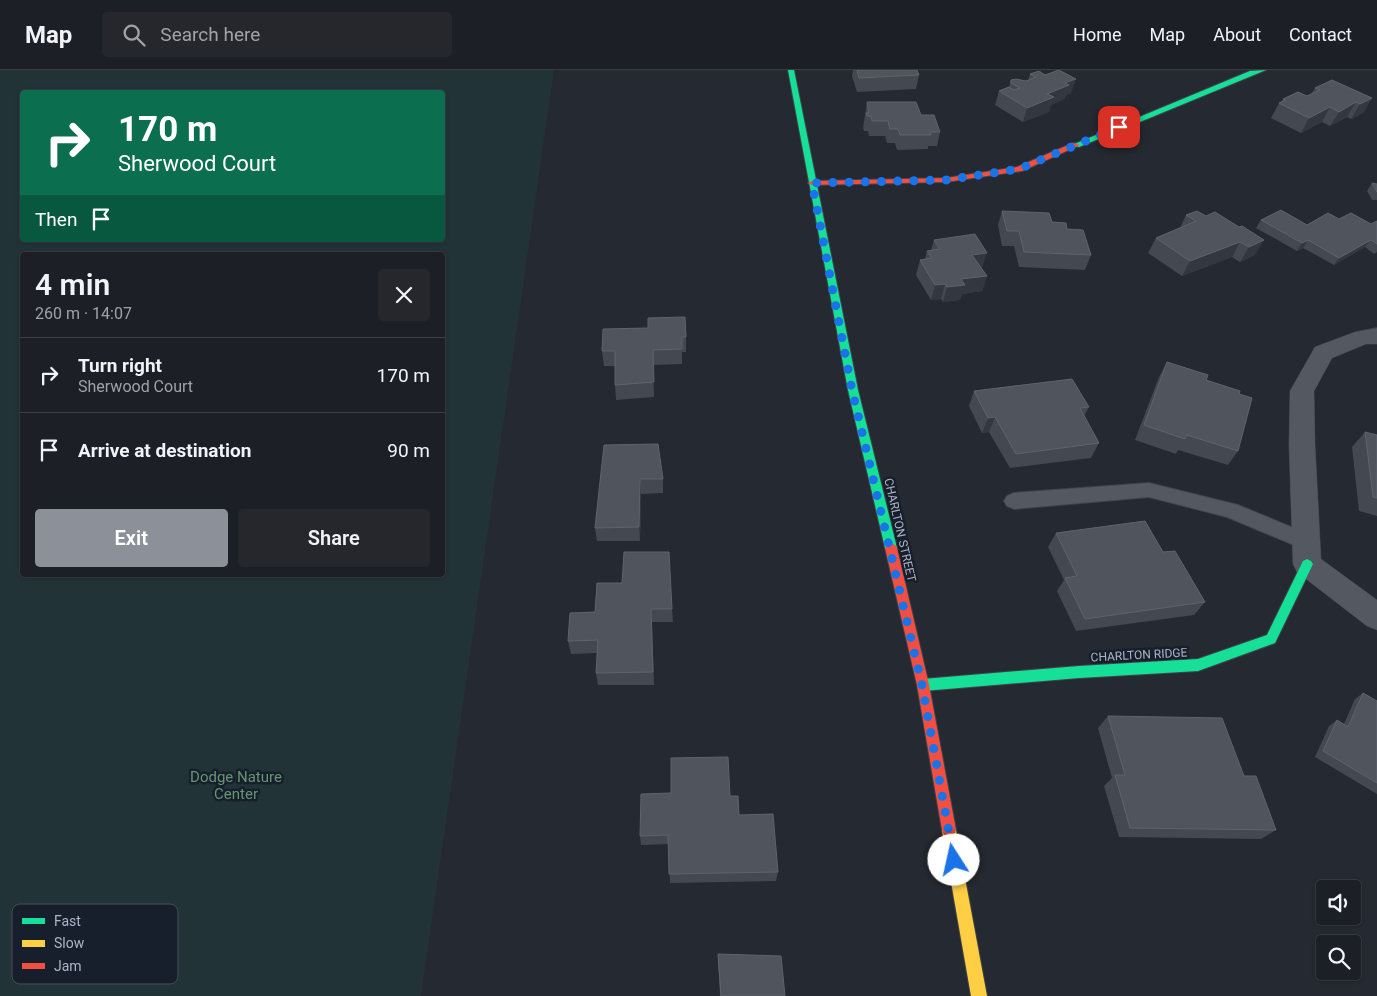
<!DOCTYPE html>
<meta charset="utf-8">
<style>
:root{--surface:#1c1f25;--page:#25272d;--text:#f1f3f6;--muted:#a0a2a7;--line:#3a3d42;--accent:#8c9099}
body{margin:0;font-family:Roboto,sans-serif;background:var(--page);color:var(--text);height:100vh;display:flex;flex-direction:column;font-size:19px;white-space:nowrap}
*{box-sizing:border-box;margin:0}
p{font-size:16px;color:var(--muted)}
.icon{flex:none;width:28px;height:28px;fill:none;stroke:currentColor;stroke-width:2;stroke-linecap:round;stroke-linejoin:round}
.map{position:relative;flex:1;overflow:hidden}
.side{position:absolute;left:20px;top:182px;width:425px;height:325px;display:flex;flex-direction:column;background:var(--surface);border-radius:5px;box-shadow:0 1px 4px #0004,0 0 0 1px var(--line)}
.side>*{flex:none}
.hud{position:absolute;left:20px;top:20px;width:425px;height:152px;border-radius:5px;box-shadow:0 1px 4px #0004,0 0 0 1px var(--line);background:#0b6e4f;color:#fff;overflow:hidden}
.buttons{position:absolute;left:1316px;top:810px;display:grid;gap:10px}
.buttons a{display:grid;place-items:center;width:45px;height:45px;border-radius:5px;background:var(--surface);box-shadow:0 1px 4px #0004,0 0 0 1px var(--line);font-size:25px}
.pin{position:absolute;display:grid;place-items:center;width:42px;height:42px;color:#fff;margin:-21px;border-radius:10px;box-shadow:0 2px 8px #0006}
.me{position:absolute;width:55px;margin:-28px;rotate:350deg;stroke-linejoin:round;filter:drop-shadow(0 0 4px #0008)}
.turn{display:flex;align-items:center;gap:18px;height:105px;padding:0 15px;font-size:22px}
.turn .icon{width:65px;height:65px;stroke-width:2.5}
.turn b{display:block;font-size:35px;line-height:42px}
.then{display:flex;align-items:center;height:48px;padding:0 15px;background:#0003;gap:10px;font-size:19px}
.round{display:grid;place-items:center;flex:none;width:52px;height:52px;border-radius:5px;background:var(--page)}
.overview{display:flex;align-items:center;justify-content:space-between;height:85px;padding:0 15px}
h1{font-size:30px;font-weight:600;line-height:38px}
.primary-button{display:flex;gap:10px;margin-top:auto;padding:10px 15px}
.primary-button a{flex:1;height:58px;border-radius:5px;background:var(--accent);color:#fff;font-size:20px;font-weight:600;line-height:58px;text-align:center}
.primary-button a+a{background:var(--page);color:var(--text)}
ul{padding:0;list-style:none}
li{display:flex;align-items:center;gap:15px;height:75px;padding:0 15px;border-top:1px solid var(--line)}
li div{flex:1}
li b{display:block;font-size:19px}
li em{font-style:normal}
header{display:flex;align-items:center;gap:30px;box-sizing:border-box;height:70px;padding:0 25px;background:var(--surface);border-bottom:1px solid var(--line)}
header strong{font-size:24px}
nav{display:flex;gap:28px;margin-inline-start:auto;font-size:18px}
.search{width:350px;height:45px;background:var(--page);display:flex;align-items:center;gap:12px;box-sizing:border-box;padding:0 18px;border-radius:5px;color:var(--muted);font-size:19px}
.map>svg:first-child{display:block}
.green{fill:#223338;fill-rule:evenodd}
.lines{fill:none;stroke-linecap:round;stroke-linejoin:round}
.lane-casing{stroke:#40444a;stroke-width:2}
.street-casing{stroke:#40444a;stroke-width:1}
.fast-casing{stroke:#40444a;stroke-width:2}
.slow-casing{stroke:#40444a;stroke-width:2}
.jam-casing{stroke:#40444a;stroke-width:2}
.lane{fill:#545860;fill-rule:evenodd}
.street{fill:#545860;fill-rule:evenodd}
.fast{fill:#16e098;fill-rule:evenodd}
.slow{fill:#ffcf43;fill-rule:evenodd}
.jam{fill:#f24e42;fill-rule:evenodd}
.wall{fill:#444851}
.shaded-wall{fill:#33373f}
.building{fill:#4f545d;stroke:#5e636e}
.route{stroke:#1a73e8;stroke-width:9;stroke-dasharray:0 16.2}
.labels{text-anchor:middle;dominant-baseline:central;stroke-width:5;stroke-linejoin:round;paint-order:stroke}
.street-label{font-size:12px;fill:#acb4c5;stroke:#181f2c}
.near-park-label{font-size:15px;fill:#639671;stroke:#181f2c}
.key{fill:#181f2c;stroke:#444c5a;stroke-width:1}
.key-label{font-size:14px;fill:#acb4c5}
</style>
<header>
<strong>Map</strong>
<div class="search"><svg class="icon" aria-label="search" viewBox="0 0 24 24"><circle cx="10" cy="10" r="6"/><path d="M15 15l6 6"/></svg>Search here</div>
<nav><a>Home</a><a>Map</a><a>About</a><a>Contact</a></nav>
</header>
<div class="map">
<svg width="1377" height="926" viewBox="0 0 1377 926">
<rect width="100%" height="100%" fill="#252931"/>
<path class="green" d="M 0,0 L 554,0 L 421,926 L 0,926 ZM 22,22 L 442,22 L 442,170 L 22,170 ZM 22,185 L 442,185 L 442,505 L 22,505 Z"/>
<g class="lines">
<g class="lane-casing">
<path id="lane" d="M 1149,413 L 1238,435 L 1313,466 L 1316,472 L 1313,478 L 1306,480 L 1227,447 L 1149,427 L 1014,439 L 1007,436 L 1004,431 L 1007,426 L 1014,423 Z"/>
</g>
<g class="street-casing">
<path id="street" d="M 1377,258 L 1377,274 L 1366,274 L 1332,288 L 1314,321 L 1315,375 L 1321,489 L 1377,530 L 1377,560 L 1367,556 L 1297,502 L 1293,494 L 1289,375 L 1290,321 L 1315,277 L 1355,262 Z"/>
</g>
<g class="fast-casing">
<g id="fast">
<path d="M 788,0 L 794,0 L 858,320 L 897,478 L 895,481 L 887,481 L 885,478 L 848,320 Z"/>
<path d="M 1266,0 L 1079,77 L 1072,75 L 1250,1 Z"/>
<path d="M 1307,489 L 1311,491 L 1313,494 L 1275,573 L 1198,601 L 1079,608 L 923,621 L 919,619 L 917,615 L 919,611 L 923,609 L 1079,596 L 1198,589 L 1267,565 L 1303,491 Z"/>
</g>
</g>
<g class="slow-casing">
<path id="slow" d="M 949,753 L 954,755 L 956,760 L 987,926 L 971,926 L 942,760 L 944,755 Z"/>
</g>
<g class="jam-casing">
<g id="jam">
<path d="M 1073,73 L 1080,75 L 1022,101 L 946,112 L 812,115 L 808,113 L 812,111 L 946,108 L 1017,97 Z"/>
<path d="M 891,473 L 895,475 L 897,478 L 929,615 L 956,760 L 954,765 L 949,767 L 944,765 L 942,760 L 917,615 L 885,478 L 887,475 Z"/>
</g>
</g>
<use href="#lane" class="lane"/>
<use href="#street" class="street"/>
<use href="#fast" class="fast"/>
<use href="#slow" class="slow"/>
<use href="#jam" class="jam"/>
</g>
<g class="wall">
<path d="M 853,0 L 917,0 L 919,5 L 916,19 L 857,22 L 852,6 Z"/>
<path d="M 1030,4 L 1071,23 L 1066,25 L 1064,29 L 1051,35 L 1049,42 L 1023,52 L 995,35 L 999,21 L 1009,17 L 1011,10 L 1028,11 Z"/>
<path d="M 1315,18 L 1372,28 L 1363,43 L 1351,49 L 1347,47 L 1330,56 L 1322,52 L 1301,63 L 1271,48 L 1279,33 L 1281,32 L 1283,29 L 1307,26 L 1312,23 Z"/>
<path d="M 867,32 L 921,45 L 940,62 L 937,76 L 928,76 L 928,79 L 897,80 L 895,73 L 887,73 L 885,66 L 869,66 L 868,61 L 864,61 L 863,58 Z"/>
<path d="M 1372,113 L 1377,114 L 1377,130 L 1372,130 L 1367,121 Z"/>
<path d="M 1002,141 L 1052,152 L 1067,159 L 1091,185 L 1085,200 L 1019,197 L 1014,176 L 1002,176 L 998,155 Z"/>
<path d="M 1186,145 L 1206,146 L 1239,157 L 1255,185 L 1240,192 L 1232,187 L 1182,206 L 1148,183 L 1156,168 L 1180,158 Z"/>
<path d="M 1339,149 L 1371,154 L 1377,151 L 1377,182 L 1374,184 L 1365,177 L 1334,195 L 1303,178 L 1297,181 L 1256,158 L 1261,150 L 1307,155 Z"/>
<path d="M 934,170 L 982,198 L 981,198 L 987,206 L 982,221 L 962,224 L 960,230 L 943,232 L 941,229 L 931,230 L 916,205 L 920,190 L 925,189 L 927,181 L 931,180 Z"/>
<path d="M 603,259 L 686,267 L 686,282 L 682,282 L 682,294 L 653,295 L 654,327 L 616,330 L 615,315 L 615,296 L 604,296 L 602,281 Z"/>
<path d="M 1167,292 L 1239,324 L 1238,381 L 1228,395 L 1178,380 L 1176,384 L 1135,370 L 1159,307 Z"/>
<path d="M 974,321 L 1089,337 L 1084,346 L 1099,373 L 1091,388 L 1010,398 L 989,362 L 982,363 L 969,336 Z"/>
<path d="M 1365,362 L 1377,365 L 1377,446 L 1359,441 L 1352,377 Z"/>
<path d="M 604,375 L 663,409 L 663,423 L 641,424 L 640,471 L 597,471 L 595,458 Z"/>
<path d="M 1056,463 L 1163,482 L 1205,532 L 1194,545 L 1076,561 L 1057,521 L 1064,510 L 1048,477 Z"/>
<path d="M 597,513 L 672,539 L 673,552 L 652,552 L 654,615 L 598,615 L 596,603 L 597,583 L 571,584 L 568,571 L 595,542 Z"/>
<path d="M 1363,623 L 1377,631 L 1377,724 L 1315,687 L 1329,656 L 1337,650 L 1344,654 L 1355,629 Z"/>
<path d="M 1108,646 L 1244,706 L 1276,760 L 1261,769 L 1119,767 L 1104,716 L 1112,708 L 1098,658 Z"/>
<path d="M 730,726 L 739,745 L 778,802 L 776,811 L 670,813 L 669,774 L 641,775 L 640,766 Z"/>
<path d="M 718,884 L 785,926 L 720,926 L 718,891 Z"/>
</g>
<g class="shaded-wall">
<path d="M 1076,9 L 1071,23 L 1066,25 L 1064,29 L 1051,35 L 1049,42 L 1023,52 L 1027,38 L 1047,24 L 1065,13 Z"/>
<path d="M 1372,28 L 1363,43 L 1351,49 L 1360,34 Z"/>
<path d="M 1356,32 L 1347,47 L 1330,56 L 1339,42 Z"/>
<path d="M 1330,37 L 1322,52 L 1301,63 L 1309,48 Z"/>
<path d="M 1264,170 L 1255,185 L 1240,192 L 1249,177 Z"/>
<path d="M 1308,170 L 1303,178 L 1297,181 L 1302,173 Z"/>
<path d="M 1371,170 L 1365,177 L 1334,195 L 1339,188 Z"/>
<path d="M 1240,172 L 1232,187 L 1182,206 L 1190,191 Z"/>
<path d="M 987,183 L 982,198 L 968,200 L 972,185 Z"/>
<path d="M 987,206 L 982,221 L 962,224 L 960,230 L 943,232 L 947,217 L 961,209 Z"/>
<path d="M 945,214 L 941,229 L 931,230 L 935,215 Z"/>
<path d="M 995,347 L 989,362 L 982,363 L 988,348 Z"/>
<path d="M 640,409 L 641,424 L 640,471 L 639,457 Z"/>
</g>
<g class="building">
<path d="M 857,0 L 917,0 L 919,5 L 859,8 Z"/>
<path d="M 1059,0 L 1076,9 L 1065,13 L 1069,15 L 1047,24 L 1054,27 L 1027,38 L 999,21 L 1009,17 L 1014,20 L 1020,18 L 1011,13 L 1011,10 L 1016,9 L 1026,11 L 1036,7 L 1030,4 L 1039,1 L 1045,5 Z"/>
<path d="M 1332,10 L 1372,28 L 1360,34 L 1356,32 L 1339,42 L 1330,37 L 1309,48 L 1279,33 L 1286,30 L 1283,29 L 1298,22 L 1307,26 L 1320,20 L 1315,18 Z"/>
<path d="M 867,32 L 916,32 L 921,45 L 934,45 L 940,62 L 930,62 L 931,65 L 900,65 L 898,59 L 890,59 L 888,51 L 872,51 L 871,46 L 867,46 L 866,43 L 869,43 Z"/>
<path d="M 1372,113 L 1377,114 L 1377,122 Z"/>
<path d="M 1281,140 L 1307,155 L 1328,143 L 1339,149 L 1351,143 L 1371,154 L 1377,151 L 1377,174 L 1371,170 L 1339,188 L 1308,170 L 1302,173 L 1261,150 Z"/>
<path d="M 1002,141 L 1049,143 L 1052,152 L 1066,153 L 1067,159 L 1083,160 L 1091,185 L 1024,182 L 1019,161 L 1007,161 Z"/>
<path d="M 1197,141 L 1206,146 L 1215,142 L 1239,157 L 1242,156 L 1264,170 L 1249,177 L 1240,172 L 1190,191 L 1156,168 L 1196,151 L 1186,145 Z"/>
<path d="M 975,164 L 987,183 L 972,185 L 987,206 L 961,209 L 965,215 L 947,217 L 945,214 L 935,215 L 920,190 L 932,188 L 927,181 L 940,179 L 934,170 Z"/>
<path d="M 685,247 L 686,267 L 682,267 L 682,279 L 653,280 L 654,312 L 615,315 L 615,281 L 602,281 L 603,259 L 648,258 L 648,248 Z"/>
<path d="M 1167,292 L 1208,305 L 1206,310 L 1240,321 L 1239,324 L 1252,328 L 1238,381 L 1187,365 L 1185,369 L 1144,355 Z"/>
<path d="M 1072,309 L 1089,337 L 1080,338 L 1099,373 L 1016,384 L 995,347 L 988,348 L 974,321 Z"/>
<path d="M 1365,362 L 1377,365 L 1377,428 L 1373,427 Z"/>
<path d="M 658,374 L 663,409 L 640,409 L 639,457 L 595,458 L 604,375 Z"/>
<path d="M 1145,451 L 1163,482 L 1175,481 L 1205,532 L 1085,549 L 1065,508 L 1077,506 L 1056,463 Z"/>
<path d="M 624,482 L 669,482 L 672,539 L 651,539 L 653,602 L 596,603 L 598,570 L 568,571 L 570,543 L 595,542 L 597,513 L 622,513 Z"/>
<path d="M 1363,623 L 1377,631 L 1377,713 L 1323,681 L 1337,650 L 1348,657 Z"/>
<path d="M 1108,646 L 1222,648 L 1244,706 L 1256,706 L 1276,760 L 1130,758 L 1115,705 L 1125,705 Z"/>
<path d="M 728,687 L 730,726 L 738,726 L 739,745 L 773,744 L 778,802 L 669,804 L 668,765 L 640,766 L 641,724 L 671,723 L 671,688 Z"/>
<path d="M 718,884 L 781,886 L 785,926 L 721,926 Z"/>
</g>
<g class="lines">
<path class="route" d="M 954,790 L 922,615 L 852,320 L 812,113 L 946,110 L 1019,99 L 1119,57"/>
</g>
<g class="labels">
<g class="street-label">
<text transform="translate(900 460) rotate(77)">CHARLTON STREET</text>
<text transform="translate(1139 585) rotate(-3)">CHARLTON RIDGE</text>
</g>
<g class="near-park-label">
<text x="236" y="707">Dodge Nature<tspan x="236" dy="17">Center</tspan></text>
</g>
</g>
<rect x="12" y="834" width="166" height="80" rx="8" class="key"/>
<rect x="22" y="848" width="23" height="6" fill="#16e098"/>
<rect x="22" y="870" width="23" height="7" fill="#ffcf43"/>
<rect x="22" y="893" width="23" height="6" fill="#f24e42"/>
<g class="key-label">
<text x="54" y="856">Fast</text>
<text x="54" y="878">Slow</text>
<text x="54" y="901">Jam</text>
</g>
</svg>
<div class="buttons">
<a><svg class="icon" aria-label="sound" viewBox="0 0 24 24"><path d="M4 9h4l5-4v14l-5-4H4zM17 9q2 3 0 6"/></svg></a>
<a><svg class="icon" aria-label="search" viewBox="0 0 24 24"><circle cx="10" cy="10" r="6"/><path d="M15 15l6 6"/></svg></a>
</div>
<div class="pin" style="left:1119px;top:57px;background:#d93025"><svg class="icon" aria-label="arrive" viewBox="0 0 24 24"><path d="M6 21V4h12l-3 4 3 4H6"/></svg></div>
<svg class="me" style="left:954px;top:790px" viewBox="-20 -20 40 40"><circle r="19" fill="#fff"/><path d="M0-13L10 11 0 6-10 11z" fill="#1a73e8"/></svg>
<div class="hud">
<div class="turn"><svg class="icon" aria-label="right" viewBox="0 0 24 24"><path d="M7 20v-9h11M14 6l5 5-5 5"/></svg><div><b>170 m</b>Sherwood Court</div></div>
<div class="then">Then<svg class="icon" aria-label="arrive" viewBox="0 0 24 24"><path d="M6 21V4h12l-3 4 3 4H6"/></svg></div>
</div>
<section class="side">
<div class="overview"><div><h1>4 min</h1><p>260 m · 14:07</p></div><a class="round"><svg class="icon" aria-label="close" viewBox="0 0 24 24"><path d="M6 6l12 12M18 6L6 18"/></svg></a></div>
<ul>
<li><svg class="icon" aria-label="right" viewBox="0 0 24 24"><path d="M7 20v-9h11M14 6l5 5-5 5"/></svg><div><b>Turn right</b><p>Sherwood Court</p></div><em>170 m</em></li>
<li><svg class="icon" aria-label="arrive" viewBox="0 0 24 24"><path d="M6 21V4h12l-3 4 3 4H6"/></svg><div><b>Arrive at destination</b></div><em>90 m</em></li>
</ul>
<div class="primary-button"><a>Exit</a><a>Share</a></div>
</section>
</div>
